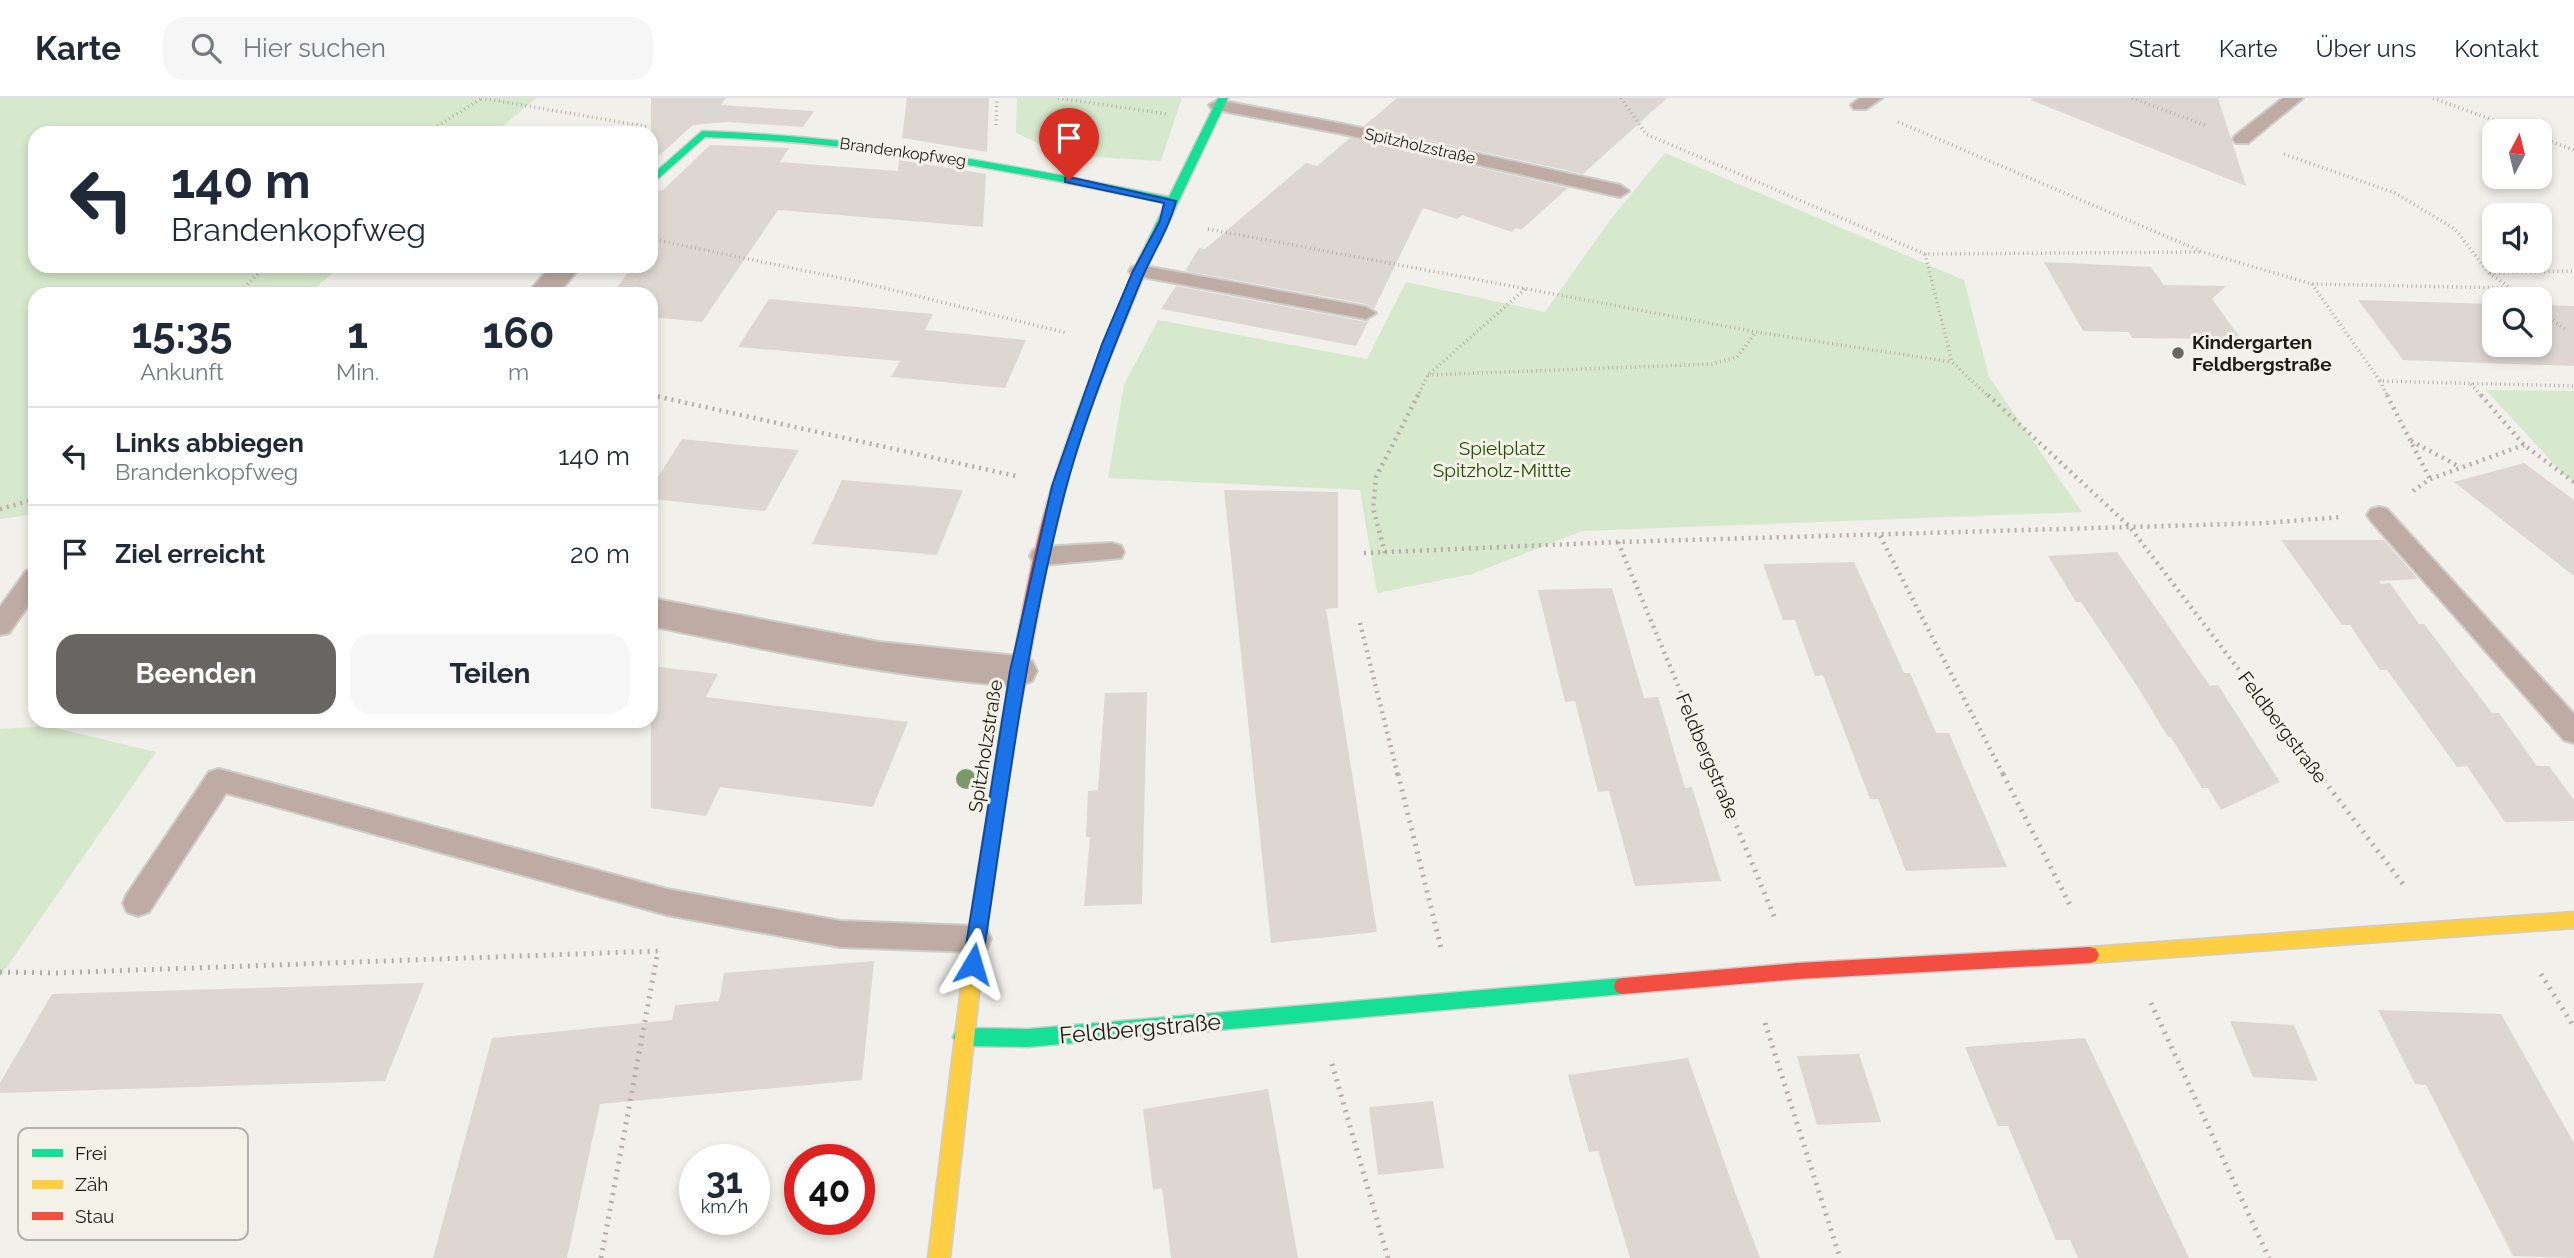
<!DOCTYPE html>
<html lang="de">
<meta charset="utf-8">
<style>
:root{--surface:#fff;--page:#f6f6f7;--text:#1f2937;--muted:#747a83;--line:#e0e1e3;--accent:#676662}
body{margin:0;font-family:Raleway,sans-serif;background:var(--page);color:var(--text);height:100vh;display:flex;flex-direction:column;font-size:26px;white-space:nowrap}
*{box-sizing:border-box;margin:0}
p{font-size:23px;color:var(--muted)}
.icon{flex:none;width:38px;height:38px;fill:none;stroke:currentColor;stroke-width:2;stroke-linecap:round;stroke-linejoin:round}
.map{position:relative;flex:1;overflow:hidden}
.panel{position:absolute;left:28px;top:189px;width:630px;height:441px;display:flex;flex-direction:column;background:var(--surface);border-radius:21px;box-shadow:0 4px 10px #0003}
.panel>*{flex:none}
.banner{position:absolute;left:28px;top:28px;width:630px;height:147px;border-radius:21px;box-shadow:0 4px 10px #0003;background:#fff;color:var(--text);overflow:hidden}
.needle{width:46px;rotate:7deg}
.controls{position:absolute;left:2482px;top:21px;display:grid;gap:14px}
.controls a{display:grid;place-items:center;width:70px;height:70px;border-radius:14px;background:var(--surface);box-shadow:0 4px 10px #0003;font-size:35px}
.speed{position:absolute;left:679px;top:1046px;display:flex;gap:14px;font-size:35px;font-weight:700;text-align:center}
.speed>*{display:grid;place-content:center;width:91px;height:91px;border-radius:50%;background:var(--surface);box-shadow:0 4px 10px #0003;line-height:1}
.speed small{font-size:18px;font-weight:400}
.speed .limit{border:10px solid #d22;background:#fff;color:#111}
.pin{position:absolute;display:grid;place-items:center;width:60px;height:60px;color:#fff;margin:-72px -30px;border-radius:50% 50% 50% 0;rotate:-45deg;box-shadow:0 0 7px #0007}
.pin .icon{rotate:45deg}
.me{position:absolute;width:77px;margin:-38px;rotate:7deg;stroke-linejoin:round;filter:drop-shadow(0 0 5px #0008)}
.turn{display:flex;align-items:center;gap:24px;height:147px;padding:0 28px;font-size:32px}
.turn .icon{width:91px;height:91px;stroke-width:2.5}
.turn b{display:block;font-size:49px;line-height:60px}
.eta{display:flex;justify-content:space-evenly;align-items:center;height:119px;text-align:center}
.eta b{font-size:42px;font-weight:700;line-height:49px}
.cta{display:flex;gap:14px;margin-top:auto;padding:14px 28px}
.cta a{flex:1;height:80px;border-radius:21px;background:var(--accent);color:#fff;font-size:28px;font-weight:700;line-height:80px;text-align:center}
.cta a+a{background:var(--page);color:var(--text)}
ul{padding:0;list-style:none}
li{display:flex;align-items:center;gap:21px;height:98px;padding:0 28px;border-top:2px solid var(--line)}
li div{flex:1}
li b{display:block;font-size:26px}
li em{font-style:normal}
header{display:flex;align-items:center;gap:42px;box-sizing:border-box;height:98px;padding:0 35px;background:var(--surface);border-bottom:2px solid var(--line)}
header strong{font-size:33px}
nav{display:flex;gap:38px;margin-inline-start:auto;font-size:24px}
.search{width:490px;height:63px;background:var(--page);display:flex;align-items:center;gap:18px;box-sizing:border-box;padding:0 24px;border-radius:21px;color:var(--muted);font-size:26px}
.map>svg:first-child{display:block}
.green{fill:#d6e9cc}
.building{fill:#ded7d1}
.lines{fill:none;stroke-linecap:round;stroke-linejoin:round}
.lane-casing{stroke:#cecdca;stroke-width:4}
.street-casing{stroke:#cecdca;stroke-width:4}
.fast-casing{stroke:#cecdca;stroke-width:3}
.slow-casing{stroke:#cecdca;stroke-width:3}
.jam-casing{stroke:#cecdca;stroke-width:3}
.path-far2{stroke:#b7aca7;stroke-width:3.5;stroke-dasharray:1 3.5;stroke-linecap:butt}
.path-far1{stroke:#b7aca7;stroke-width:4.5;stroke-dasharray:2 5;stroke-linecap:butt}
.path{stroke:#b7aca7;stroke-width:5;stroke-dasharray:2 6;stroke-linecap:butt}
.lane{fill:#beaba4;fill-rule:evenodd}
.street{fill:#beaba4;fill-rule:evenodd}
.fast{fill:#16e098;fill-rule:evenodd}
.slow{fill:#ffcf43;fill-rule:evenodd}
.jam{fill:#f24e42;fill-rule:evenodd}
.tree{fill:#7c996a}
.route{fill:#1a73e8;stroke:#114b97;stroke-width:2}
.poi-dot{fill:#676662;stroke:#f4f1e8;stroke-width:2.5}
.labels{text-anchor:middle;dominant-baseline:central;stroke-width:6;stroke-linejoin:round;paint-order:stroke}
.far-street-label{font-size:16px;fill:#1c1b18;stroke:#f4f1e8}
.poi-label{font-size:19px;font-weight:bold;fill:#1c1b18;stroke:#f4f1e8;text-anchor:start}
.park-label{font-size:19px;fill:#1c5201;stroke:#f4f1e8}
.street-label{font-size:19px;fill:#1c1b18;stroke:#f4f1e8}
.near-street-label{font-size:23px;fill:#1c1b18;stroke:#f4f1e8}
.key{fill:#f4f1e8;stroke:#b3b1aa;stroke-width:2}
.key-label{font-size:19px;fill:#1c1b18}
</style>
<header>
<strong>Karte</strong>
<div class="search"><svg class="icon" aria-label="search" viewBox="0 0 24 24"><circle cx="10" cy="10" r="6"/><path d="M15 15l6 6"/></svg>Hier suchen</div>
<nav><a>Start</a><a>Karte</a><a>Über uns</a><a>Kontakt</a></nav>
</header>
<div class="map">
<svg width="2574" height="1160" viewBox="0 0 2574 1160">
<rect width="100%" height="100%" fill="#f1f0eb"/>
<g class="green">
<path d="M 0,0 L 536,0 L 495,35 L 35,35 L 35,168 L 341,168 L 308,196 L 35,196 L 35,416 L 0,421 Z"/>
<path d="M 1017,0 L 1182,0 L 1161,63 L 1064,57 L 1016,35 Z"/>
<path d="M 1665,55 L 1964,182 L 1989,279 L 2082,414 L 1582,433 L 1472,476 L 1377,495 L 1360,392 L 1108,380 L 1124,287 L 1158,222 L 1367,261 L 1406,184 L 1545,214 L 1610,122 Z"/>
<path d="M 2486,292 L 2574,293 L 2574,384 L 2563,376 Z"/>
<path d="M 47,628 L 156,654 L 0,879 L 0,631 Z"/>
</g>
<g class="building">
<path d="M 651,0 L 726,0 L 721,7 L 814,13 L 803,29 L 728,24 L 693,27 L 651,65 Z"/>
<path d="M 907,0 L 989,0 L 987,54 L 902,40 Z"/>
<path d="M 1397,0 L 1667,0 L 1583,76 L 1364,28 Z"/>
<path d="M 2032,0 L 2218,0 L 2246,88 L 2031,2 Z"/>
<path d="M 1350,40 L 1568,90 L 1521,132 L 1516,130 L 1512,134 L 1462,117 L 1457,121 L 1423,110 L 1374,211 L 1366,206 L 1185,173 L 1199,150 L 1205,151 L 1306,65 L 1317,68 Z"/>
<path d="M 710,47 L 789,50 L 780,64 L 898,73 L 899,62 L 986,76 L 983,129 L 778,112 L 702,224 L 651,219 L 651,196 L 612,196 L 633,168 L 651,168 L 651,94 L 663,92 Z"/>
<path d="M 2044,164 L 2151,169 L 2164,187 L 2226,188 L 2212,201 L 2241,241 L 2132,240 L 2129,234 L 2083,233 Z"/>
<path d="M 1176,188 L 1366,224 L 1369,222 L 1356,248 L 1161,211 Z"/>
<path d="M 769,201 L 933,216 L 925,232 L 1026,242 L 1005,290 L 891,279 L 900,263 L 738,249 Z"/>
<path d="M 2358,202 L 2494,206 L 2494,247 L 2539,247 L 2539,207 L 2574,208 L 2574,268 L 2403,262 Z"/>
<path d="M 682,341 L 741,347 L 799,352 L 765,413 L 651,401 L 651,390 Z"/>
<path d="M 2524,365 L 2574,402 L 2574,478 L 2454,384 Z"/>
<path d="M 842,382 L 963,392 L 937,457 L 812,446 Z"/>
<path d="M 1224,392 L 1338,394 L 1338,510 L 1326,511 L 1377,834 L 1271,845 Z"/>
<path d="M 2281,442 L 2384,442 L 2418,481 L 2379,483 L 2381,486 L 2390,485 L 2419,526 L 2424,526 L 2492,615 L 2499,615 L 2537,668 L 2549,668 L 2574,702 L 2574,723 L 2505,724 L 2467,668 L 2457,669 L 2387,572 L 2380,572 L 2350,527 L 2342,527 Z"/>
<path d="M 2117,454 L 2210,588 L 2218,587 L 2280,684 L 2221,712 L 2208,690 L 2202,690 L 2171,639 L 2168,639 L 2139,591 L 2081,504 L 2076,504 L 2048,458 Z"/>
<path d="M 1854,464 L 1904,575 L 1910,575 L 1936,635 L 1949,635 L 2007,769 L 1906,773 L 1878,701 L 1870,701 L 1823,577 L 1815,578 L 1795,522 L 1783,522 L 1763,466 Z"/>
<path d="M 1612,490 L 1644,600 L 1658,599 L 1685,690 L 1692,689 L 1721,783 L 1635,788 L 1609,693 L 1598,694 L 1575,603 L 1565,604 L 1538,492 Z"/>
<path d="M 651,568 L 718,576 L 706,599 L 908,624 L 873,709 L 720,689 L 706,718 L 651,710 Z"/>
<path d="M 1147,594 L 1142,806 L 1084,808 L 1090,739 L 1086,739 L 1088,693 L 1098,692 L 1105,595 Z"/>
<path d="M 874,863 L 862,982 L 600,1006 L 567,1160 L 433,1160 L 492,940 L 672,922 L 675,907 L 719,903 L 724,875 Z"/>
<path d="M 424,885 L 385,983 L 0,995 L 0,985 L 52,896 Z"/>
<path d="M 2378,912 L 2501,916 L 2574,1045 L 2574,1160 L 2513,1158 L 2426,987 L 2415,986 Z"/>
<path d="M 2230,923 L 2294,927 L 2318,983 L 2253,979 Z"/>
<path d="M 2085,940 L 2123,1020 L 2189,1160 L 2078,1160 L 2070,1142 L 2056,1142 L 2008,1028 L 1998,1028 L 1965,949 Z"/>
<path d="M 1859,956 L 1881,1024 L 1817,1027 L 1797,958 Z"/>
<path d="M 1688,960 L 1735,1094 L 1760,1160 L 1630,1160 L 1598,1053 L 1589,1054 L 1568,977 Z"/>
<path d="M 1268,991 L 1298,1160 L 1171,1160 L 1162,1090 L 1153,1092 L 1143,1011 Z"/>
<path d="M 1433,1003 L 1444,1070 L 1378,1077 L 1369,1009 Z"/>
</g>
<g class="lines">
<g class="lane-casing">
<g id="lane">
<path d="M 1860,0 L 1882,0 L 1866,11 L 1854,11 L 1851,7 Z"/>
<path d="M 2283,0 L 2303,0 L 2248,45 L 2236,45 L 2233,41 L 2236,37 Z"/>
<path d="M 1218,2 L 1343,26 L 1620,87 L 1629,93 L 1620,99 L 1343,36 L 1212,11 L 1209,7 Z"/>
<path d="M 1139,167 L 1366,209 L 1376,215 L 1366,221 L 1132,177 L 1129,173 L 1132,169 Z"/>
<path d="M 2379,409 L 2387,411 L 2574,616 L 2574,645 L 2564,642 L 2371,423 L 2367,417 L 2371,411 Z"/>
<path d="M 1112,445 L 1121,448 L 1124,454 L 1121,460 L 1042,467 L 1033,464 L 1030,458 L 1033,452 L 1042,449 Z"/>
<path d="M 35,470 L 35,498 L 9,535 L 0,537 L 0,509 L 26,473 Z"/>
<path d="M 219,671 L 667,791 L 840,823 L 976,828 L 987,831 L 991,841 L 987,851 L 976,854 L 840,849 L 667,817 L 226,695 L 149,814 L 138,818 L 127,814 L 123,805 L 127,796 L 209,674 Z"/>
</g>
</g>
<g class="street-casing">
<g id="street">
<path d="M 551,168 L 581,168 L 558,196 L 527,196 Z"/>
<path d="M 651,500 L 879,544 L 1018,558 L 1032,563 L 1037,573 L 1032,583 L 1018,588 C 893,580 773,553 651,528 Z"/>
</g>
</g>
<g class="fast-casing">
<g id="fast">
<path d="M 1218,0 L 1228,0 L 1149,165 L 1143,169 L 1137,165 L 1166,105 C 1013,73 861,44 705,39 L 651,87 L 651,78 L 702,33 C 861,38 1014,67 1169,99 Z"/>
<path d="M 1623,880 L 1630,882 L 1632,888 L 1630,894 L 1623,896 L 1028,949 L 963,948 L 956,945 L 953,939 L 956,933 L 963,930 L 1028,931 Z"/>
</g>
</g>
<g class="slow-casing">
<g id="slow">
<path d="M 1010,616 L 1016,618 L 1018,622 L 985,841 L 950,1160 L 928,1160 L 967,841 L 1002,622 L 1004,618 Z"/>
<path d="M 2574,814 L 2574,830 L 2090,865 L 2084,863 L 2081,857 L 2084,851 L 2090,849 Z"/>
</g>
</g>
<g class="jam-casing">
<g id="jam">
<path d="M 1143,161 L 1149,165 C 1118,239 1086,314 1065,391 C 1045,467 1033,545 1018,622 L 1016,626 L 1004,626 L 1002,622 C 1017,544 1029,464 1052,388 C 1076,312 1106,238 1137,165 Z"/>
<path d="M 2090,849 L 2096,851 L 2099,857 L 2096,863 L 2090,865 L 1797,881 L 1623,896 L 1616,894 L 1614,888 L 1616,882 L 1623,880 L 1797,865 Z"/>
</g>
</g>
<g class="path-far2">
<path d="M 481,0 L 649,29"/>
<path d="M 1058,0 L 1167,16"/>
<path d="M 1621,0 L 1646,36 L 1925,156 L 2202,154"/>
<path d="M 2132,0 L 2207,28"/>
<path d="M 2433,0 L 2523,33"/>
<path d="M 1898,24 L 2203,154 L 2312,186 L 2513,190"/>
<path d="M 996,27 L 997,0"/>
<path d="M 426,35 L 481,1"/>
<path d="M 2539,39 L 2574,52"/>
<path d="M 2284,56 L 2395,95 L 2455,131 L 2489,175 L 2527,201"/>
<path d="M 1208,131 L 1756,234 L 1952,264"/>
<path d="M 651,141 L 860,184 L 1067,235"/>
<path d="M 1925,156 L 1952,264 L 1989,299"/>
<path d="M 2490,175 L 2574,173"/>
<path d="M 2312,186 L 2380,283 L 2574,288"/>
<path d="M 238,196 L 266,168"/>
<path d="M 2539,211 L 2566,232"/>
<path d="M 1428,277 L 1712,266 L 1737,259 L 1756,234"/>
<path d="M 2380,283 L 2388,299"/>
<path d="M 2471,286 L 2482,299"/>
<path d="M 651,297 L 659,299"/>
<path d="M 1417,299 L 1428,277 L 1525,191"/>
</g>
<g class="path-far1">
<path d="M 651,297 L 1016,378"/>
<path d="M 1988,297 L 2129,428 L 2320,678"/>
<path d="M 2387,297 L 2430,381"/>
<path d="M 2481,297 L 2524,347 L 2574,384"/>
<path d="M 2411,343 L 2460,369"/>
<path d="M 2413,393 L 2430,381 L 2524,347"/>
<path d="M 0,411 L 29,403 L 35,397"/>
<path d="M 1880,438 L 2004,678"/>
<path d="M 1618,444 L 1716,678"/>
<path d="M 1364,455 L 1618,444 L 2266,425 L 2341,419"/>
<path d="M 1385,455 L 1373,410 L 1376,379 L 1418,297"/>
<path d="M 1360,525 L 1398,678"/>
</g>
<g class="path">
<path d="M 1398,676 L 1442,854"/>
<path d="M 1715,676 L 1776,823"/>
<path d="M 2003,676 L 2071,809"/>
<path d="M 2319,676 L 2403,786"/>
<path d="M 0,874 L 55,875 L 659,853"/>
<path d="M 2541,876 L 2574,929"/>
<path d="M 2151,905 L 2269,1160"/>
<path d="M 1765,925 L 1840,1160"/>
<path d="M 1332,966 L 1388,1160"/>
<path d="M 601,1160 L 658,853"/>
</g>
<use href="#lane" class="lane"/>
<use href="#street" class="street"/>
<use href="#fast" class="fast"/>
<use href="#slow" class="slow"/>
<use href="#jam" class="jam"/>
</g>
<circle class="tree" cx="966" cy="681" r="10"/>
<path class="route" d="M 1069,79 L 1176,103 C 1169,131 1153,154 1142,180 C 1114,248 1085,319 1066,390 C 1025,546 1006,707 982,866 L 979,872 L 973,874 L 966,872 L 963,866 L 1010,573 L 1052,388 L 1102,246 L 1133,173 L 1160,123 L 1164,105 L 1065,84 L 1065,80 Z"/>
<circle class="poi-dot" cx="2178" cy="255" r="7"/>
<g class="labels">
<g class="far-street-label">
<text transform="translate(1420 48) rotate(13)">Spitzholzstraße</text>
<text transform="translate(903 54) rotate(8)">Brandenkopfweg</text>
</g>
<g class="poi-label">
<text x="2192" y="244">Kindergarten<tspan x="2192" dy="22">Feldbergstraße</tspan></text>
</g>
<g class="park-label">
<text x="1502" y="350">Spielplatz<tspan x="1502" dy="22">Spitzholz-Mittte</tspan></text>
</g>
<g class="street-label">
<text transform="translate(2283 629) rotate(53)">Feldbergstraße</text>
<text transform="translate(985 648) rotate(-81)">Spitzholzstraße</text>
<text transform="translate(1708 658) rotate(67)">Feldbergstraße</text>
</g>
<g class="near-street-label">
<text transform="translate(1140 930) rotate(-5)">Feldbergstraße</text>
</g>
</g>
<rect x="18" y="1030" width="230" height="112" rx="10" class="key"/>
<rect x="32" y="1051" width="31" height="8" fill="#16e098"/>
<rect x="32" y="1082" width="31" height="9" fill="#ffcf43"/>
<rect x="32" y="1114" width="31" height="8" fill="#f24e42"/>
<g class="key-label">
<text x="75" y="1062">Frei</text>
<text x="75" y="1093">Zäh</text>
<text x="75" y="1125">Stau</text>
</g>
</svg>
<div class="controls">
<a><svg class="needle" viewBox="-14 -14 28 28"><path d="M0-13l5 13h-10z" fill="#e53935"/><path d="M0 13l5-13h-10z" fill="#747a83"/></svg></a>
<a><svg class="icon" aria-label="sound" viewBox="0 0 24 24"><path d="M4 9h4l5-4v14l-5-4H4zM17 9q2 3 0 6"/></svg></a>
<a><svg class="icon" aria-label="search" viewBox="0 0 24 24"><circle cx="10" cy="10" r="6"/><path d="M15 15l6 6"/></svg></a>
</div>
<div class="speed"><div>31<small>km/h</small></div><div class="limit">40</div></div>
<div class="pin" style="left:1069px;top:82px;background:#d93025"><svg class="icon" aria-label="arrive" viewBox="0 0 24 24"><path d="M6 21V4h12l-3 4 3 4H6"/></svg></div>
<svg class="me" style="left:973px;top:866px" viewBox="-20 -20 40 40"><path d="M0-17L14 15 0 8-14 15z" fill="#1a73e8" stroke="#fff" stroke-width="4"/></svg>
<div class="banner">
<div class="turn"><svg class="icon" aria-label="left" viewBox="0 0 24 24"><path d="M17 20v-9H6M10 6l-5 5 5 5"/></svg><div><b>140 m</b>Brandenkopfweg</div></div>
</div>
<section class="panel">
<div class="eta">
<div><b>15:35</b><p>Ankunft</p></div>
<div><b>1</b><p>Min.</p></div>
<div><b>160</b><p>m</p></div>
</div>
<ul>
<li><svg class="icon" aria-label="left" viewBox="0 0 24 24"><path d="M17 20v-9H6M10 6l-5 5 5 5"/></svg><div><b>Links abbiegen</b><p>Brandenkopfweg</p></div><em>140 m</em></li>
<li><svg class="icon" aria-label="arrive" viewBox="0 0 24 24"><path d="M6 21V4h12l-3 4 3 4H6"/></svg><div><b>Ziel erreicht</b></div><em>20 m</em></li>
</ul>
<div class="cta"><a>Beenden</a><a>Teilen</a></div>
</section>
</div>
